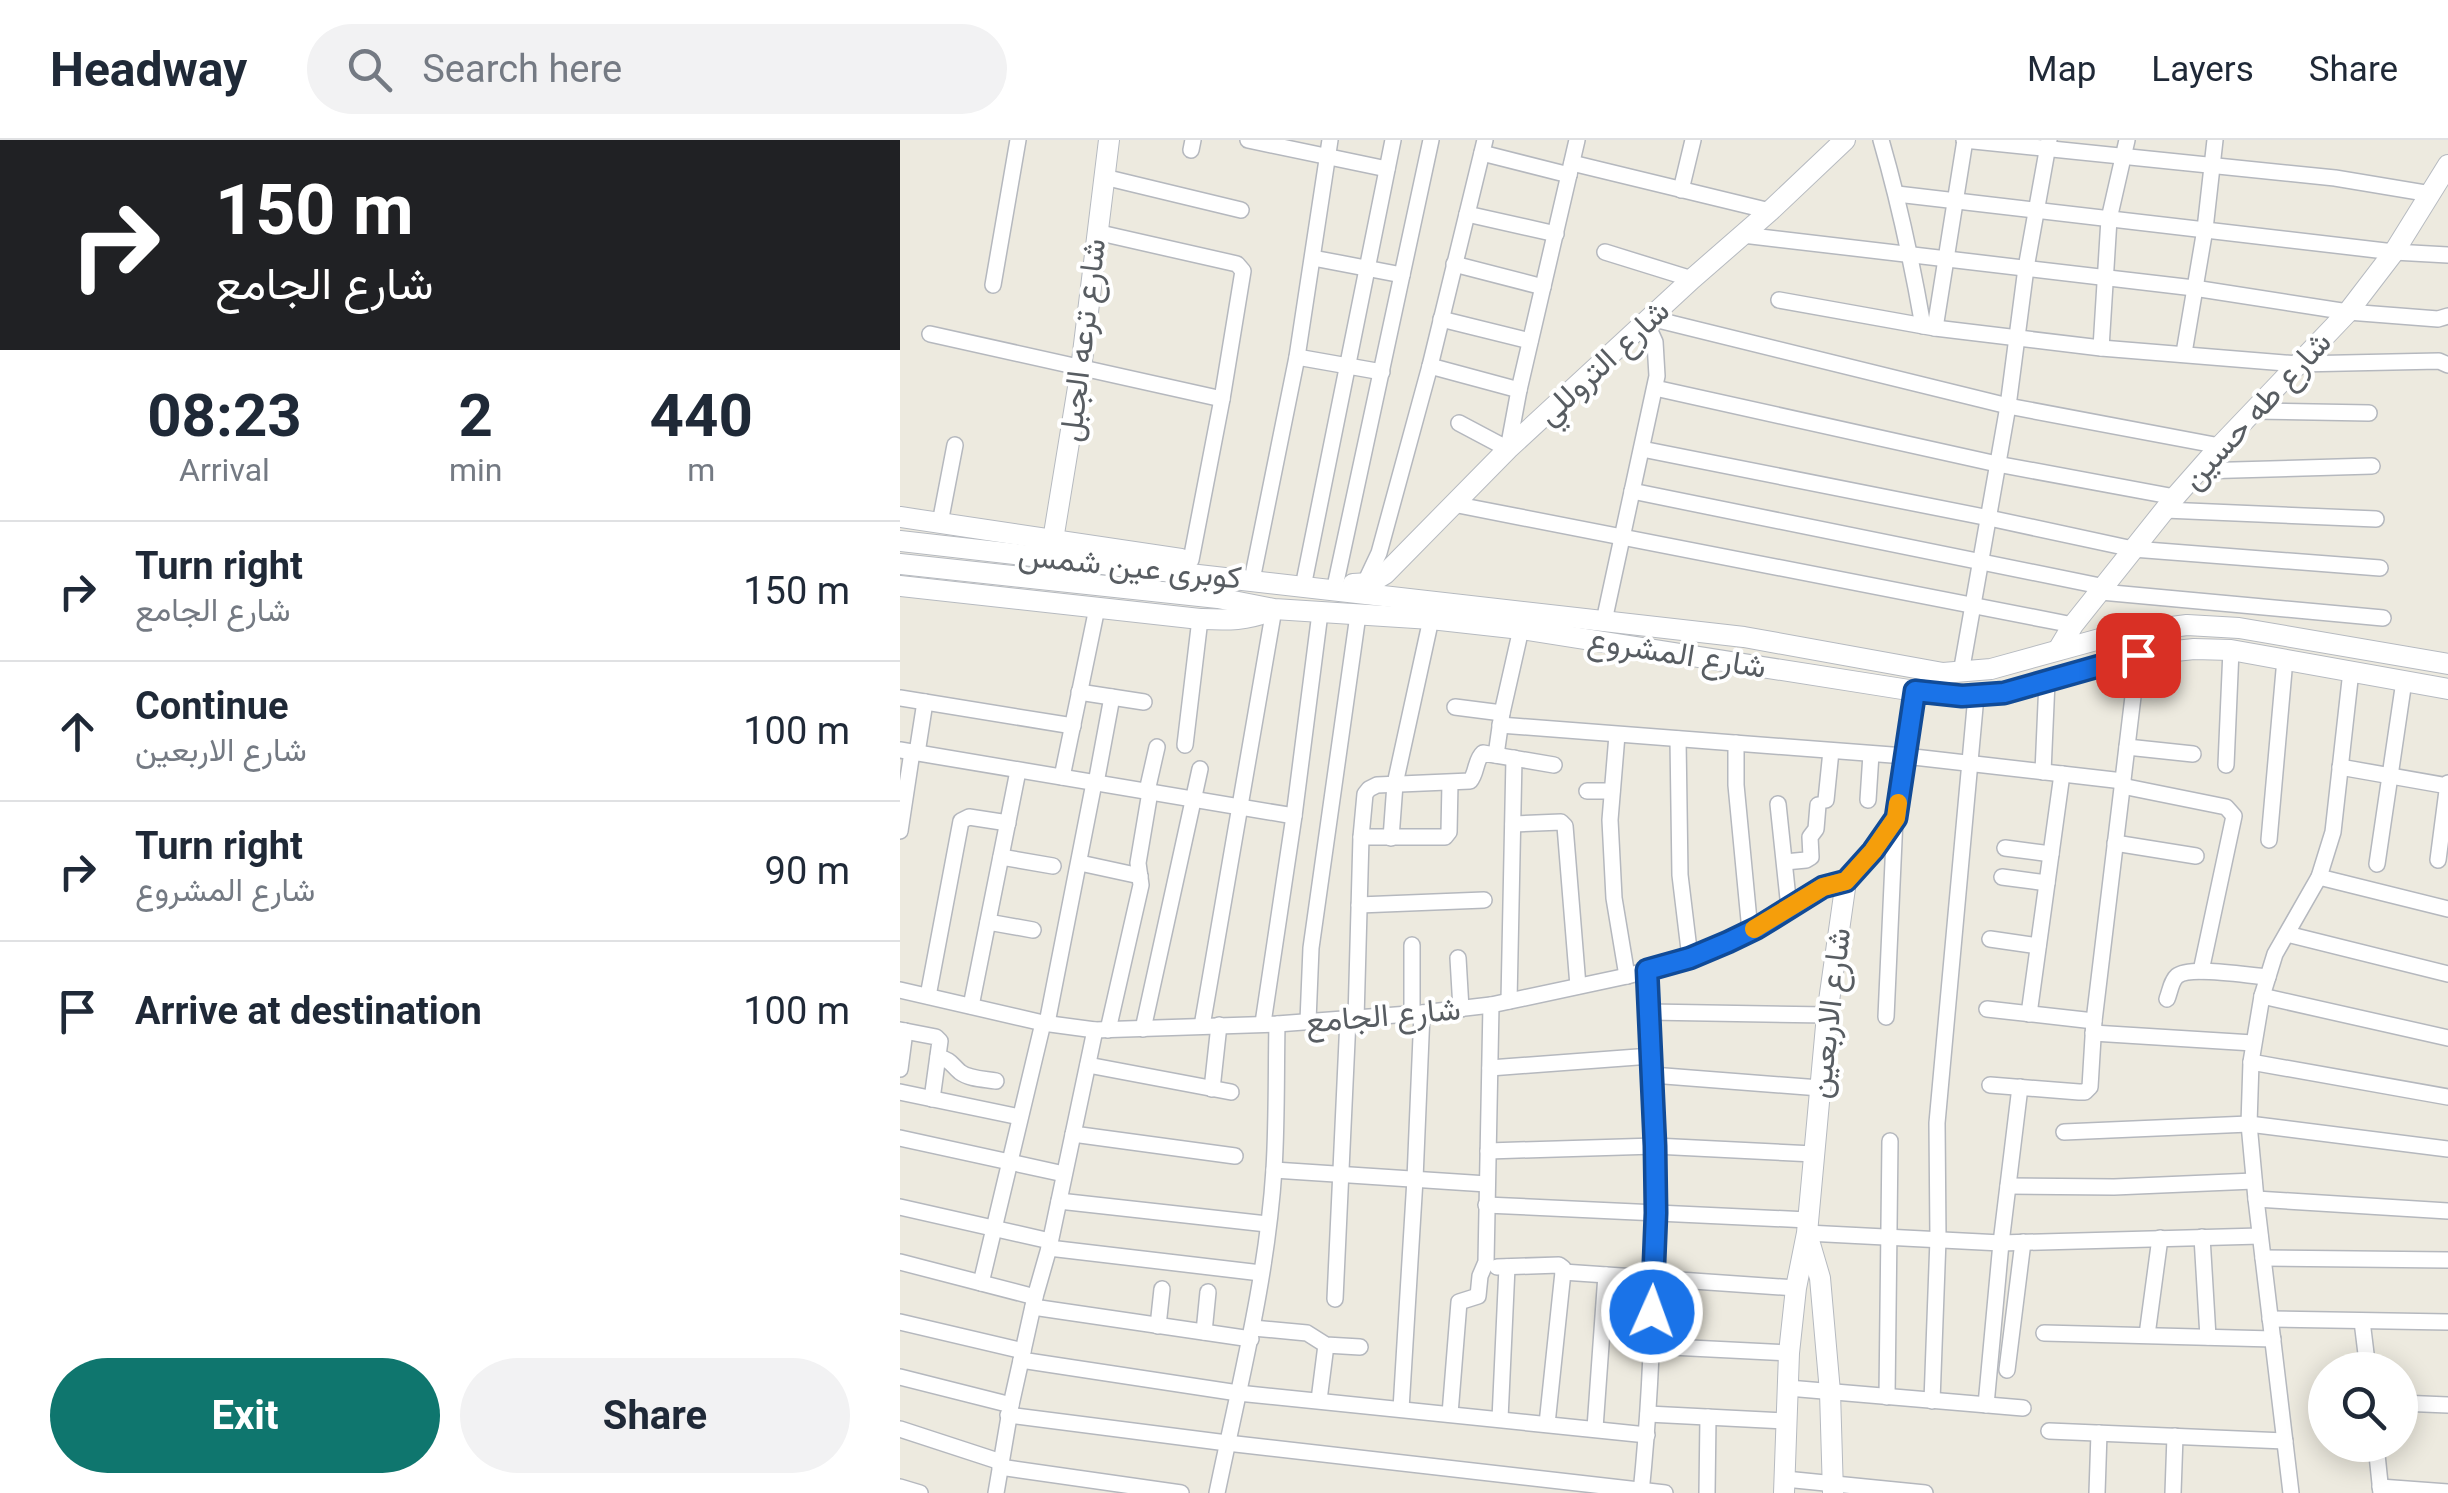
<!DOCTYPE html>
<meta charset="utf-8">
<style>
:root{--surface:#fff;--page:#f2f2f3;--text:#1f2937;--muted:#747a83;--line:#e0e1e3;--accent:#0f766e}
body{margin:0;font-family:Roboto,Vazirmatn,sans-serif;background:var(--page);color:var(--text);height:100vh;display:flex;flex-direction:column;font-size:38px;white-space:nowrap}
*{box-sizing:border-box;margin:0}
p{font-size:32px;color:var(--muted)}
.icon{flex:none;width:55px;height:55px;fill:none;stroke:currentColor;stroke-width:2;stroke-linecap:round;stroke-linejoin:round}
.map{position:relative;flex:1;overflow:hidden}
.panel{display:flex;flex-direction:column;background:var(--surface);width:900px}
.panel>*{flex:none}
.hud{background:#202124;color:#fff;overflow:hidden}
.buttons{position:absolute;left:1408px;top:1212px;display:grid;gap:20px}
.buttons a{display:grid;place-items:center;width:110px;height:110px;border-radius:50%;background:var(--surface);box-shadow:0 5px 25px #0003;font-size:50px}
.pin{position:absolute;display:grid;place-items:center;width:85px;height:85px;color:#fff;margin:-42px;border-radius:20px;box-shadow:0 5px 15px #0006}
.me{position:absolute;width:110px;margin:-55px;rotate:2deg;stroke-linejoin:round;filter:drop-shadow(0 0 8px #0008)}
.turn{display:flex;align-items:center;gap:35px;height:210px;padding:0 50px;font-size:45px}
.turn .icon{width:130px;height:130px;stroke-width:2.5}
.turn b{display:block;font-size:70px;line-height:85px}
.eta{display:flex;justify-content:space-evenly;align-items:center;height:170px;text-align:center}
.eta b{font-size:60px;font-weight:700;line-height:70px}
.action{display:flex;gap:20px;margin-top:auto;padding:20px 50px}
.action a{flex:1;height:115px;border-radius:60px;background:var(--accent);color:#fff;font-size:40px;font-weight:700;line-height:115px;text-align:center}
.action a+a{background:var(--page);color:var(--text)}
ul{padding:0;list-style:none}
li{display:flex;align-items:center;gap:30px;height:140px;padding:0 50px;border-top:2px solid var(--line)}
li div{flex:1}
li b{display:block;font-size:38px}
li em{font-style:normal}
header{display:flex;align-items:center;gap:60px;box-sizing:border-box;height:140px;padding:0 50px;background:var(--surface);border-bottom:2px solid var(--line)}
header strong{font-size:48px}
nav{display:flex;gap:55px;margin-inline-start:auto;font-size:35px}
.search{width:700px;height:90px;background:var(--page);display:flex;align-items:center;gap:25px;box-sizing:border-box;padding:0 35px;border-radius:55px;color:var(--muted);font-size:38px}
main{display:flex;flex:1;min-height:0}
.map>svg:first-child{display:block}
.lines{fill:none;stroke-linecap:round;stroke-linejoin:round}
.street-casing{stroke:#b5b8be;stroke-width:18}
.secondary-casing{stroke:#b6bac0;stroke-width:22}
.street{stroke:#fff;stroke-width:15}
.secondary{stroke:#fff;stroke-width:20}
.route-casing{stroke:#114b97;stroke-width:25}
.route{stroke:#1a73e8;stroke-width:18}
.slow{stroke:#f59e0b;stroke-width:18}
.labels{text-anchor:middle;dominant-baseline:central;stroke-width:8;stroke-linejoin:round;paint-order:stroke}
.street-label{font-size:32px;fill:#585d62;stroke:#fff}
</style>
<header>
<strong>Headway</strong>
<div class="search"><svg class="icon" aria-label="search" viewBox="0 0 24 24"><circle cx="10" cy="10" r="6"/><path d="M15 15l6 6"/></svg>Search here</div>
<nav><a>Map</a><a>Layers</a><a>Share</a></nav>
</header>
<main>
<section class="panel">
<div class="hud">
<div class="turn"><svg class="icon" aria-label="right" viewBox="0 0 24 24"><path d="M7 20v-9h11M14 6l5 5-5 5"/></svg><div><b>150 m</b>شارع الجامع</div></div>
</div>
<div class="eta">
<div><b>08:23</b><p>Arrival</p></div>
<div><b>2</b><p>min</p></div>
<div><b>440</b><p>m</p></div>
</div>
<ul>
<li><svg class="icon" aria-label="right" viewBox="0 0 24 24"><path d="M7 20v-9h11M14 6l5 5-5 5"/></svg><div><b>Turn right</b><p>شارع الجامع</p></div><em>150 m</em></li>
<li><svg class="icon" aria-label="ahead" viewBox="0 0 24 24"><path d="M12 20V5M6 11l6-6 6 6"/></svg><div><b>Continue</b><p>شارع الاربعين</p></div><em>100 m</em></li>
<li><svg class="icon" aria-label="right" viewBox="0 0 24 24"><path d="M7 20v-9h11M14 6l5 5-5 5"/></svg><div><b>Turn right</b><p>شارع المشروع</p></div><em>90 m</em></li>
<li><svg class="icon" aria-label="arrive" viewBox="0 0 24 24"><path d="M6 21V4h12l-3 4 3 4H6"/></svg><div><b>Arrive at destination</b></div><em>100 m</em></li>
</ul>
<div class="action"><a>Exit</a><a>Share</a></div>
</section>
<div class="map">
<svg width="1548" height="1353" viewBox="0 0 1548 1353">
<rect width="100%" height="100%" fill="#edeadf"/>
<g class="lines">
<g class="street-casing">
<g id="street">
<path d="M 348,0 L 487,29"/>
<path d="M 981,0 C 999,62 1012,123 1023,186"/>
<path d="M 1064,0 L 1435,38 L 1531,54"/>
<path d="M 291,10 L 293,0"/>
<path d="M 582,13 L 669,35"/>
<path d="M 672,23 L 870,71"/>
<path d="M 204,37 L 341,70"/>
<path d="M 781,50 L 793,0"/>
<path d="M 997,54 L 1494,112 L 1548,115"/>
<path d="M 567,74 L 656,94"/>
<path d="M 196,92 L 337,124 L 343,131 L 322,259 L 291,420"/>
<path d="M 843,95 L 1294,148 L 1448,172 L 1538,179 L 1548,176"/>
<path d="M 705,112 L 792,139"/>
<path d="M 413,118 L 502,135"/>
<path d="M 554,124 L 643,147"/>
<path d="M 93,145 L 118,0"/>
<path d="M 879,160 L 1035,188 L 1201,208 L 1398,224 L 1539,221 L 1548,225"/>
<path d="M 750,178 L 1108,266 L 1320,306"/>
<path d="M 541,179 L 630,201"/>
<path d="M 1035,188 L 1065,0"/>
<path d="M 30,194 L 322,259"/>
<path d="M 1201,208 L 1209,79 L 1227,0"/>
<path d="M 1284,213 L 1305,89 L 1315,0"/>
<path d="M 397,217 L 482,232"/>
<path d="M 530,226 L 619,250"/>
<path d="M 755,248 L 1097,324 L 1275,357"/>
<path d="M 1353,271 L 1469,273"/>
<path d="M 559,283 L 608,309 L 619,250 L 677,0"/>
<path d="M 742,309 L 1089,378 L 1233,409 L 1480,428"/>
<path d="M 1298,331 L 1472,326"/>
<path d="M 732,351 L 1205,447"/>
<path d="M 553,364 L 1173,485"/>
<path d="M 1265,370 L 1476,379"/>
<path d="M 40,383 L 55,305"/>
<path d="M 354,430 L 397,217 L 430,0"/>
<path d="M 405,437 L 493,0"/>
<path d="M 436,442 L 531,0"/>
<path d="M 462,449 L 479,413 L 530,226 L 585,0"/>
<path d="M 1201,452 L 1483,478"/>
<path d="M 704,481 L 757,236 L 755,202 L 746,182"/>
<path d="M 1061,533 L 1108,266 L 1126,128 L 1149,0"/>
<path d="M 179,552 L 244,562"/>
<path d="M 0,558 L 173,586"/>
<path d="M 555,567 L 602,573"/>
<path d="M 600,585 L 1005,616 L 1223,641"/>
<path d="M 717,595 L 710,680 L 714,758 L 727,836"/>
<path d="M 778,599 L 780,735 L 790,818"/>
<path d="M 836,603 L 836,645 L 850,791"/>
<path d="M 285,605 L 300,479"/>
<path d="M 1227,607 L 1293,614"/>
<path d="M 0,610 L 394,676"/>
<path d="M 17,613 L 25,562"/>
<path d="M 596,615 L 602,573 L 621,489"/>
<path d="M 1326,625 L 1331,510"/>
<path d="M 1440,627 L 1548,646"/>
<path d="M 1143,632 L 1147,541"/>
<path d="M 162,637 L 197,468"/>
<path d="M 196,643 L 212,557"/>
<path d="M 1222,646 L 1326,667 L 1334,676 L 1301,831"/>
<path d="M 247,651 L 257,607"/>
<path d="M 687,651 L 712,651"/>
<path d="M 926,660 L 931,611"/>
<path d="M 968,660 L 971,614"/>
<path d="M 878,664 L 889,768"/>
<path d="M 613,684 L 661,682 L 665,686 L 678,846"/>
<path d="M 0,691 L 12,612"/>
<path d="M 461,697 L 545,697 L 549,692 L 550,643"/>
<path d="M 491,698 L 495,644 L 531,479"/>
<path d="M 1369,700 L 1385,519"/>
<path d="M 1215,703 L 1296,716"/>
<path d="M 1105,708 L 1151,714"/>
<path d="M 101,717 L 153,726"/>
<path d="M 1538,720 L 1548,643"/>
<path d="M 885,722 L 906,720 L 911,717 L 910,697 L 916,689 L 918,665"/>
<path d="M 180,723 L 240,736"/>
<path d="M 1477,724 L 1504,541"/>
<path d="M 1102,737 L 1147,743"/>
<path d="M 1419,737 L 1548,769"/>
<path d="M 459,765 L 584,760"/>
<path d="M 88,782 L 133,790"/>
<path d="M 1387,794 L 1548,834"/>
<path d="M 1090,799 L 1138,806"/>
<path d="M 512,805 L 512,874"/>
<path d="M 558,818 L 561,869"/>
<path d="M 0,850 L 143,883 L 195,890 L 377,884 L 522,873 L 591,865 L 727,836 L 790,818 L 857,787 L 923,747 L 946,741"/>
<path d="M 28,856 L 61,681 L 69,677 L 108,683"/>
<path d="M 1362,856 L 1548,898"/>
<path d="M 1267,859 C 1270,852 1271,841 1277,836 C 1290,825 1349,836 1368,837"/>
<path d="M 609,861 L 614,618"/>
<path d="M 71,866 L 118,631"/>
<path d="M 1087,869 L 1194,881"/>
<path d="M 749,872 L 927,875"/>
<path d="M 1129,874 L 1162,634"/>
<path d="M 986,877 L 995,678"/>
<path d="M 456,879 L 461,697 L 465,654 L 469,649 L 477,645 L 570,641 C 577,633 575,620 583,613 L 654,625"/>
<path d="M 408,881 L 411,808 L 458,475"/>
<path d="M 147,883 L 194,643"/>
<path d="M 363,883 L 394,676 L 420,473"/>
<path d="M 302,886 L 374,469"/>
<path d="M 243,889 L 300,629"/>
<path d="M 0,890 L 36,897 L 40,901 L 32,959"/>
<path d="M 208,890 L 241,745 L 238,723 L 250,652"/>
<path d="M 1193,893 L 1353,903"/>
<path d="M 38,917 C 51,920 51,924 60,932 C 69,939 85,939 96,941"/>
<path d="M 1351,922 L 1548,957"/>
<path d="M 188,925 L 331,952"/>
<path d="M 590,928 L 751,916"/>
<path d="M 0,929 L 5,891"/>
<path d="M 752,935 L 920,948"/>
<path d="M 1090,945 L 1179,952 L 1185,952 L 1190,947 L 1194,881 L 1238,515"/>
<path d="M 312,949 L 319,885"/>
<path d="M 0,952 L 120,977"/>
<path d="M 1164,992 L 1349,984 L 1548,1009"/>
<path d="M 173,994 L 335,1016"/>
<path d="M 0,998 L 164,1034"/>
<path d="M 588,1011 L 755,1006 L 914,1014"/>
<path d="M 374,1030 L 587,1044"/>
<path d="M 1108,1046 L 1214,1047 L 1354,1041"/>
<path d="M 1356,1059 L 1548,1071"/>
<path d="M 159,1061 L 367,1084"/>
<path d="M 586,1065 L 908,1080"/>
<path d="M 0,1067 L 150,1101"/>
<path d="M 907,1093 L 1101,1103 L 1360,1096"/>
<path d="M 1302,1097 L 1308,1197"/>
<path d="M 149,1108 L 361,1133"/>
<path d="M 1363,1118 L 1548,1120"/>
<path d="M 0,1122 L 135,1157"/>
<path d="M 597,1127 L 659,1125 L 663,1128 L 663,1132"/>
<path d="M 663,1132 L 896,1148"/>
<path d="M 81,1143 L 143,883"/>
<path d="M 435,1159 L 448,879"/>
<path d="M 133,1167 L 351,1199"/>
<path d="M 1370,1179 L 1548,1182"/>
<path d="M 1462,1181 L 1468,1230"/>
<path d="M 0,1182 L 123,1211"/>
<path d="M 258,1186 L 262,1149"/>
<path d="M 353,1188 L 407,1193 L 426,1205 L 460,1207"/>
<path d="M 304,1192 L 308,1152"/>
<path d="M 1144,1193 L 1373,1199"/>
<path d="M 1247,1195 L 1260,1098"/>
<path d="M 751,1206 L 889,1213"/>
<path d="M 121,1220 L 338,1253 L 747,1295"/>
<path d="M 1107,1230 L 1123,1102"/>
<path d="M 0,1237 L 111,1265"/>
<path d="M 888,1248 L 1123,1268"/>
<path d="M 987,1257 L 990,1001"/>
<path d="M 419,1260 L 426,1205"/>
<path d="M 1032,1261 L 1038,1099 L 1037,983 L 1076,556"/>
<path d="M 1500,1263 L 1548,1265"/>
<path d="M 1086,1265 L 1101,1103 L 1120,947"/>
<path d="M 501,1269 L 515,1039 L 522,873"/>
<path d="M 550,1274 L 559,1162 L 578,1156 L 580,1136 L 586,1122 L 591,865"/>
<path d="M 748,1274 L 887,1281"/>
<path d="M 108,1275 L 327,1303 L 765,1353"/>
<path d="M 600,1279 L 607,1127"/>
<path d="M 647,1284 L 663,1132"/>
<path d="M 695,1288 L 706,1135"/>
<path d="M 0,1289 L 101,1322"/>
<path d="M 1149,1291 L 1385,1301"/>
<path d="M 1476,1305 L 1481,1353"/>
<path d="M 100,1327 L 281,1353"/>
<path d="M 885,1339 L 1025,1353"/>
<path d="M 0,1347 L 20,1353"/>
<path d="M 1480,1347 L 1548,1352"/>
<path d="M 96,1353 L 111,1265 L 135,1157 L 149,1108 L 195,890"/>
<path d="M 317,1353 C 339,1246 367,1139 374,1029 C 377,981 376,932 377,884"/>
<path d="M 741,1353 C 759,1178 755,1005 747,831"/>
<path d="M 807,1353 L 808,1277"/>
<path d="M 1197,1353 L 1199,1293"/>
<path d="M 1273,1353 L 1275,1296"/>
<path d="M 1391,1353 L 1356,1059 L 1349,984 L 1351,922 L 1362,856 L 1375,814 L 1419,737 L 1433,692 L 1451,531"/>
</g>
</g>
<g class="secondary-casing">
<g id="secondary">
<path d="M 0,377 L 281,419"/>
<path d="M 153,400 L 181,229 L 209,0"/>
<path d="M 0,401 L 844,497 L 1043,533 L 1091,529 L 1218,494 L 1287,485 L 1339,488 L 1548,524"/>
<path d="M 0,424 L 318,458 L 374,469 L 531,479 L 621,489 L 1015,551 L 1062,556 L 1090,555 L 1117,550 L 1238,515 L 1294,509 L 1331,510 L 1548,549"/>
<path d="M 453,444 L 470,443 L 485,434 L 608,309 L 792,139 L 870,71 L 945,0"/>
<path d="M 0,446 L 300,479 C 327,480 347,481 372,470"/>
<path d="M 1158,510 L 1173,485 L 1275,357 L 1320,306 L 1448,172 L 1494,112 L 1548,25"/>
<path d="M 908,1097 L 920,1138 L 930,1252 L 933,1353"/>
<path d="M 884,1353 L 889,1213 L 896,1148 L 907,1093 L 927,875 L 946,741 L 973,711 L 995,678 L 1015,551"/>
</g>
</g>
<use href="#street" class="street"/>
<use href="#secondary" class="secondary"/>
</g>
<g class="lines">
<g class="route-casing">
<path id="route" d="M 752,1172 L 756,1073 L 755,1006 L 747,830 L 790,818 L 828,802 L 857,788 L 923,747 L 946,741 L 973,711 L 996,678 L 1015,551 L 1062,556 L 1104,553 L 1238,515"/>
</g>
<use href="#route" class="route"/>
<path class="slow" d="M 854,789 L 923,747 L 946,741 L 973,711 L 996,678 L 998,663"/>
</g>
<g class="labels">
<g class="street-label">
<text transform="translate(182 200) rotate(-83)">شارع ترعه الجبل</text>
<text transform="translate(703 222) rotate(-43)">شارع التروللي</text>
<text transform="translate(1356 270) rotate(-47)">شارع طه حسين</text>
<text transform="translate(230 426) rotate(6)">كوبرى عين شمس</text>
<text transform="translate(777 513) rotate(9)">شارع المشروع</text>
<text transform="translate(929 873) rotate(-83)">شارع الاربعين</text>
<text transform="translate(483 875) rotate(-5)">شارع الجامع</text>
</g>
</g>
</svg>
<div class="buttons">
<a><svg class="icon" aria-label="search" viewBox="0 0 24 24"><circle cx="10" cy="10" r="6"/><path d="M15 15l6 6"/></svg></a>
</div>
<div class="pin" style="left:1238px;top:515px;background:#d93025"><svg class="icon" aria-label="arrive" viewBox="0 0 24 24"><path d="M6 21V4h12l-3 4 3 4H6"/></svg></div>
<svg class="me" style="left:752px;top:1172px" viewBox="-20 -20 40 40"><circle r="17" fill="#1a73e8" stroke="#fff" stroke-width="3"/><path d="M0-11L8 9 0 5-8 9z" fill="#fff"/></svg>
</div>
</main>
